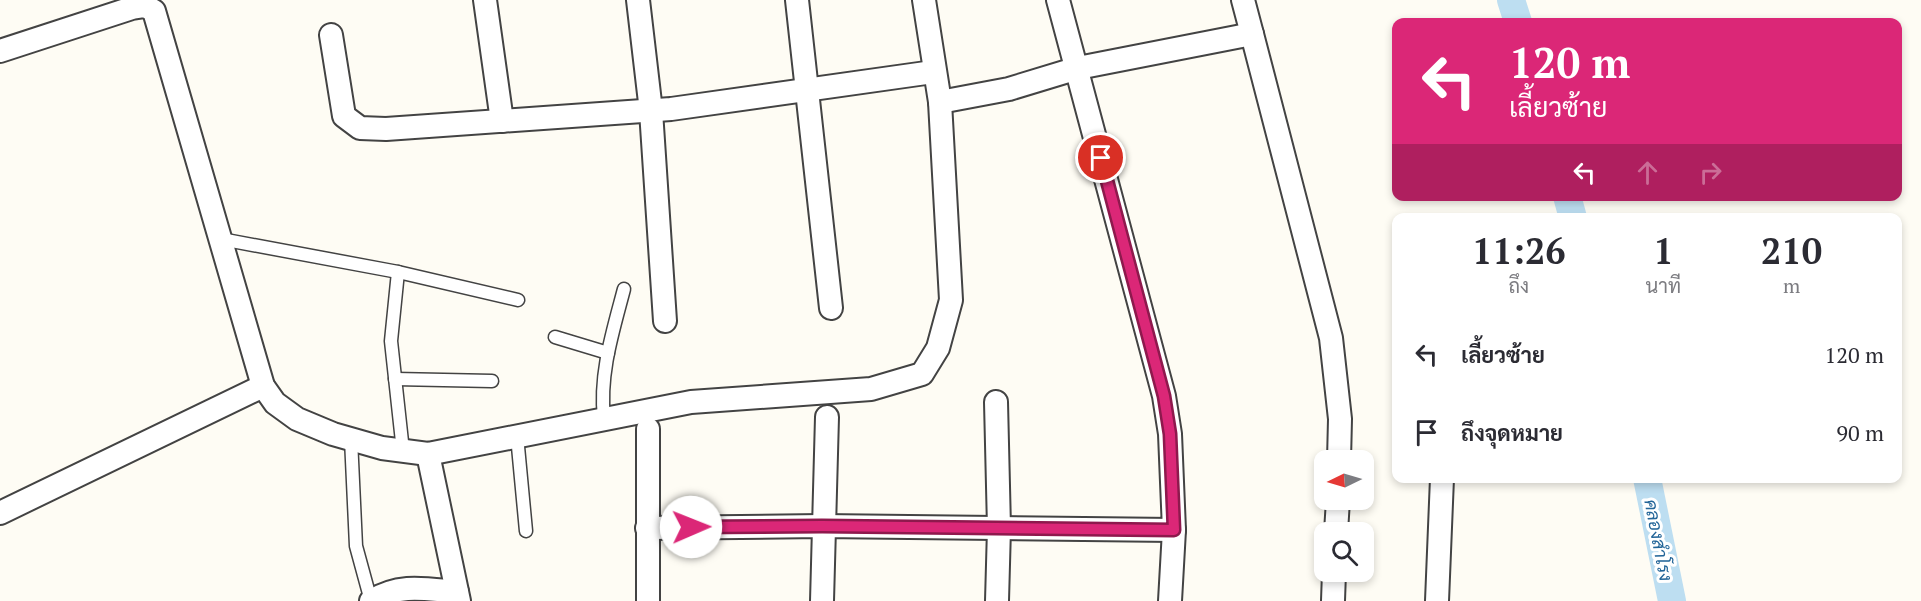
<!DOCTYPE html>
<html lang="th">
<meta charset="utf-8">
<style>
:root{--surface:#fff;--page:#f7f7f7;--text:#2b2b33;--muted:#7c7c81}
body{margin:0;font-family:"PT Serif",Sarabun,serif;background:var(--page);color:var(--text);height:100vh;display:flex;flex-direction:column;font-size:22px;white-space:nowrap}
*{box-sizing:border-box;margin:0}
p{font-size:20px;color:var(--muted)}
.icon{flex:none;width:33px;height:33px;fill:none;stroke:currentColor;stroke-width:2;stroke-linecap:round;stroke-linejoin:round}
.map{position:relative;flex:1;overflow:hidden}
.panel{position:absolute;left:1392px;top:213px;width:510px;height:270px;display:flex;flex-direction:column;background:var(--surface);border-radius:12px;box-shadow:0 3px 9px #0003}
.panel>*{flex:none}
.top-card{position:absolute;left:1392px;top:18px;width:510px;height:183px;border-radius:12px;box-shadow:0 3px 9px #0003;background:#db2777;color:#fff;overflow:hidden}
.needle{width:39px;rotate:265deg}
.fabs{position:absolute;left:1314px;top:450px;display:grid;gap:12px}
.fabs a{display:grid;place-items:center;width:60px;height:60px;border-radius:12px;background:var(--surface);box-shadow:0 3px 9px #0003;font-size:30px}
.pin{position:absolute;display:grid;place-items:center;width:51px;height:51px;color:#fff;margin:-26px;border:3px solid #fff;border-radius:50%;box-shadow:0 2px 6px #0007}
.me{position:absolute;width:66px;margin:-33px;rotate:89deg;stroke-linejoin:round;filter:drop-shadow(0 0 4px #0008)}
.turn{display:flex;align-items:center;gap:21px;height:126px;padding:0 18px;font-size:27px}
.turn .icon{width:78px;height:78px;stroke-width:2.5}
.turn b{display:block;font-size:42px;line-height:51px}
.lanes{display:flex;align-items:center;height:57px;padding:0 18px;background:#0003;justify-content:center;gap:30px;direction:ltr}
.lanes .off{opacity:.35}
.eta{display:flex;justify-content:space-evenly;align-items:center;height:102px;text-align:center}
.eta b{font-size:36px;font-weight:700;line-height:42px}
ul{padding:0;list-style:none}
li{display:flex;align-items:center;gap:18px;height:78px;padding:0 18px}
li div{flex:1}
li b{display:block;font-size:22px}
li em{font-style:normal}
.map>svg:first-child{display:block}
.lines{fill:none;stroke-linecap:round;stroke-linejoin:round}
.canal{stroke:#bddef1;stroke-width:28}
.lane-casing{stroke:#434343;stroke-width:15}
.street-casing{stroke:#434343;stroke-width:26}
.lane{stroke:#fff;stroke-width:12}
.street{stroke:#fff;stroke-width:22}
.route-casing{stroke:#8e194d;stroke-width:15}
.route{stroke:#db2777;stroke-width:10}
.labels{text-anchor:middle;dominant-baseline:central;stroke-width:6;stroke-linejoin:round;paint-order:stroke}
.water-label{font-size:18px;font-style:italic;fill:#236598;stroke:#fff}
</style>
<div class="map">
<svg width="1921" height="601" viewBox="0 0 1921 601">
<rect width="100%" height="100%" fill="#fefcf4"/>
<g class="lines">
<g class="canal">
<path d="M 1511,0 L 1518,22"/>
<path d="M 1567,196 L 1573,218"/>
<path d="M 1647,478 L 1672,601"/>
</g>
<g class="lane-casing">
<g id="lane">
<path d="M 221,239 L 398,272 L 518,300"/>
<path d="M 398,272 L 391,341 L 403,451"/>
<path d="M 555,337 L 608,353"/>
<path d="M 395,379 L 492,381"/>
<path d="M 604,418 C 599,374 613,331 624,289"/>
<path d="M 517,436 L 526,531"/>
<path d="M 351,439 L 356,546 L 371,601"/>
</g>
</g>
<g class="street-casing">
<g id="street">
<path d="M 485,0 L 502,121"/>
<path d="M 638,0 L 651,111 L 665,321"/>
<path d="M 797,0 L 831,308"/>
<path d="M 1243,0 L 1252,34"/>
<path d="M 331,35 L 344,116 L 360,128 L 386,129 L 671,109 L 933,72"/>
<path d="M 0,51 L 132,8 L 145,6 L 154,11 L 263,386 L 275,403 L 297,419 L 333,434 L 382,448 L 428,454 L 691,402 L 871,389 L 922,374 L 938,348 L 951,300 L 940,102 L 924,0"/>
<path d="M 940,102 L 1009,89 L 1078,68 L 1252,34 L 1331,338 L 1340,419 L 1339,460"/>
<path d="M 996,402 L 999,528 L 997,601"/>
<path d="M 648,429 L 648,601"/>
<path d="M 428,454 L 459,601"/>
<path d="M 0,513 L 263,386"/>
<path d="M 647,528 L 822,526 L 1174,530 L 1170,434 L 1164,396 L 1058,0"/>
<path d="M 1336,532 L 1338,500"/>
<path d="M 371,601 C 400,583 425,589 457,592"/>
<path d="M 822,601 L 827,417"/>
<path d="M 1170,601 L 1174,530"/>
<path d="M 1333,601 L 1334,572"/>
<path d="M 1437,601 L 1442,478"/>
</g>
</g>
<use href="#lane" class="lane"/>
<use href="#street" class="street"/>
</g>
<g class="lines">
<g class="route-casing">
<path id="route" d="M 691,527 L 822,526 L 1174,530 L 1170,434 L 1164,396 L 1101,158"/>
</g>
<use href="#route" class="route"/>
</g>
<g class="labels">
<g class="water-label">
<text transform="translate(1659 540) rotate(79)">คลองสำโรง</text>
</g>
</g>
</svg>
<div class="fabs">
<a><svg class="needle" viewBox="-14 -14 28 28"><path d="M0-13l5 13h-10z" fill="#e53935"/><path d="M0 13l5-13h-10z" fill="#7c7c81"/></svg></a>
<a><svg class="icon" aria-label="search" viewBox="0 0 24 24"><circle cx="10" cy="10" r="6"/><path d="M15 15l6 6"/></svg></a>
</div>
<div class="pin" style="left:1101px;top:158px;background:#d93025"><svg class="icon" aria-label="arrive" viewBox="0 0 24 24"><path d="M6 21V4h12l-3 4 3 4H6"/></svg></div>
<svg class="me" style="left:691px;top:527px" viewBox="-20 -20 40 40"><circle r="19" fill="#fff"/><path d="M0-13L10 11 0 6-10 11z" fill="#db2777"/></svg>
<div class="top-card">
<div class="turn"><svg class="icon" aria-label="left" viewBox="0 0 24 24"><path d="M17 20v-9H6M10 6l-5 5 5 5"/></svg><div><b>120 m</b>เลี้ยวซ้าย</div></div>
<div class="lanes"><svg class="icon" aria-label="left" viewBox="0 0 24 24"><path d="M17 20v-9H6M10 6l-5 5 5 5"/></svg><svg class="icon off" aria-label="ahead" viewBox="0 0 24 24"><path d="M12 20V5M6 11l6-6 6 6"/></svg><svg class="icon off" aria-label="right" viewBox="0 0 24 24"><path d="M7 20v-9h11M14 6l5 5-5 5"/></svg></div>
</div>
<section class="panel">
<div class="eta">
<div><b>11:26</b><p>ถึง</p></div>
<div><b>1</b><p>นาที</p></div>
<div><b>210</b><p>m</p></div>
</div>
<ul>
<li><svg class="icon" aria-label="left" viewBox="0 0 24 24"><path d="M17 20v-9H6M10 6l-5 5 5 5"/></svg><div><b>เลี้ยวซ้าย</b></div><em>120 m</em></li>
<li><svg class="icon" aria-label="arrive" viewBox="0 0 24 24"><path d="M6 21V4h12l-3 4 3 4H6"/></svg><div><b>ถึงจุดหมาย</b></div><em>90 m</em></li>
</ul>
</section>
</div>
